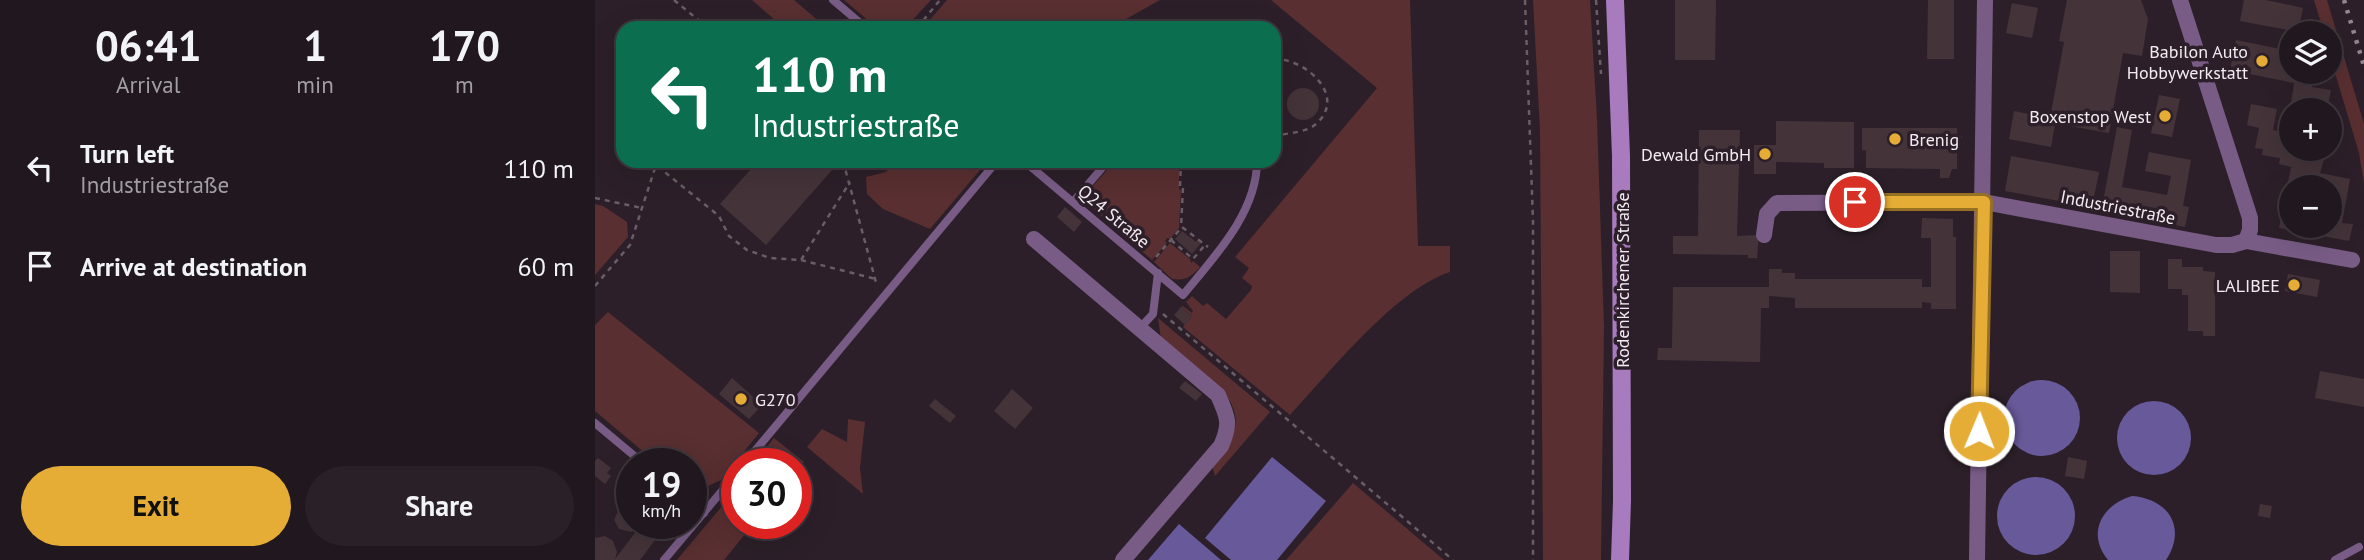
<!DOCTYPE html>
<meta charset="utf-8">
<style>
:root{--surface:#21171f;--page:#292028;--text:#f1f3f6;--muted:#a29fa4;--line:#3e363d;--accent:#e6ad36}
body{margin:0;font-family:"PT Sans",sans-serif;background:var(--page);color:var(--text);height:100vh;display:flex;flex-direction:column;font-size:26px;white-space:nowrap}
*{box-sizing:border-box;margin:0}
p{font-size:23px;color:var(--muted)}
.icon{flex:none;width:38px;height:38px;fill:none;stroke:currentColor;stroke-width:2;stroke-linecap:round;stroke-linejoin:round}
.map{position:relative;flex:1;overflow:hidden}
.side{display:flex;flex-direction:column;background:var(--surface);width:595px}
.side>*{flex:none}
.top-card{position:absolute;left:21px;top:21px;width:665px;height:147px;border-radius:21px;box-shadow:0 7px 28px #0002,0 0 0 2px var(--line);background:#0b6e4f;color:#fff;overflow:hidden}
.tools{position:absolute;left:1684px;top:21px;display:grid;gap:14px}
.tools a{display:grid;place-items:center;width:63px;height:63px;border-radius:50%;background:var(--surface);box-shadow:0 7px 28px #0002,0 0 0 2px var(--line);font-size:35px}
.speed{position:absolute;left:21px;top:448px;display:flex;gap:14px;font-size:35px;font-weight:700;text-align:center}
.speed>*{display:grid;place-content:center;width:91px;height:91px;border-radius:50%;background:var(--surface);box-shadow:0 7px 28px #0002,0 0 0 2px var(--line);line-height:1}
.speed small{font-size:18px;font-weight:400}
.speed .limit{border:10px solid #d22;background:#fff;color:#111}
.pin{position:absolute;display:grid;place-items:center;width:60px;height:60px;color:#fff;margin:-30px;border:4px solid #fff;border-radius:50%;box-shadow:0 2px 7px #0007}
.me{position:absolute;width:77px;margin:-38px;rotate:1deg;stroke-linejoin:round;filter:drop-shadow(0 0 5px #0008)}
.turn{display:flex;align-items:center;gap:24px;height:147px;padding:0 21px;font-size:32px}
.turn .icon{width:91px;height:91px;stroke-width:2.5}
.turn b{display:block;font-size:49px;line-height:60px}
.eta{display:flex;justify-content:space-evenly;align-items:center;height:119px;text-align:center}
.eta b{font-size:42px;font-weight:600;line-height:49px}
.button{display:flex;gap:14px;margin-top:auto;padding:14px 21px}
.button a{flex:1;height:80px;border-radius:42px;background:var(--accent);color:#111;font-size:28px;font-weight:600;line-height:80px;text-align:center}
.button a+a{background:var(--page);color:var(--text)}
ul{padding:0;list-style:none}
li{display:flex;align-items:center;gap:21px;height:98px;padding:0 21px}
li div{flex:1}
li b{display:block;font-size:26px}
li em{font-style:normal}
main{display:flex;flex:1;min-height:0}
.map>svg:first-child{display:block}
.green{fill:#592f31}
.water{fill:#68599a}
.building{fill:#44343a;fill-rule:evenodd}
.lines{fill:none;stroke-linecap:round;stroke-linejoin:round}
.path{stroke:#695d66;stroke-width:2.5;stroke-dasharray:5 5;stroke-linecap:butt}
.lane{stroke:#785c86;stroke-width:8}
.street{stroke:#785c86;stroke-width:16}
.secondary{stroke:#a87bbe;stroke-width:18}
.rail{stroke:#91878f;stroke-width:4.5;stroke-dasharray:3.5 7;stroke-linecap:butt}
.route-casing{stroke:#967023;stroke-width:18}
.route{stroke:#e6ad36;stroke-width:12}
.poi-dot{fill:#e6ad36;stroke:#2c1f29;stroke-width:2.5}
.labels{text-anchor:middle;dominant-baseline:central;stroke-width:7;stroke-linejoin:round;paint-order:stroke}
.poi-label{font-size:18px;fill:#f3ebf1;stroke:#2c1f29;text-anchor:end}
.street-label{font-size:18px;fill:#f3ebf1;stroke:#2c1f29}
</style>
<main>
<section class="side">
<div class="eta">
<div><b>06:41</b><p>Arrival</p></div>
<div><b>1</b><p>min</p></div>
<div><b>170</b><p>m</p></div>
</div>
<ul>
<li><svg class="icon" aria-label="left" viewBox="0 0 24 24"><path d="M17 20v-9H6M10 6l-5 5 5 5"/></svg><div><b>Turn left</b><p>Industriestraße</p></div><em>110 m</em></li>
<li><svg class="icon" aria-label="arrive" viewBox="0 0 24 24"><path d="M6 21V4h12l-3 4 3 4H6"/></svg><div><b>Arrive at destination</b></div><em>60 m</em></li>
</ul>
<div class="button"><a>Exit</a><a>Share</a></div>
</section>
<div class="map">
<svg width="1769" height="560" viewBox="0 0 1769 560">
<rect width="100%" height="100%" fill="#2c1f29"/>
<g class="green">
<path d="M 157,0 L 199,0 L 232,28 L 189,28 Z"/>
<path d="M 249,0 L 336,0 L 310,28 L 282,28 Z"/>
<path d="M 352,0 L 565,0 L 515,28 L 328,28 Z"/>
<path d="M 676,0 L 815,0 L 823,246 L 855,246 L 855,272 C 800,290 736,371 695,415 L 588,327 L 597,316 L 586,307 L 588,306 L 597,313 L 598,311 L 591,302 L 597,296 L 608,306 L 612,303 L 631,319 L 656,290 L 657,286 L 647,278 L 654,268 L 640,257 L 782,88 Z"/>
<path d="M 938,0 L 995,0 L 1002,119 L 1009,327 L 1006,560 L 948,560 L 945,130 Z"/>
<path d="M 1719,0 L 1732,0 L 1769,124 L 1769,183 L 1764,153 L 1734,53 L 1734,33 L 1729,33 Z"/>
<path d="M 301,161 L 389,161 L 391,163 L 335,229 L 288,209 L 272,194 L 271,177 L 291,172 Z"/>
<path d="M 520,161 L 577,161 L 584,166 L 584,189 L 586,190 L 584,228 L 575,239 L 572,238 L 570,241 L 572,243 L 557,260 L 495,206 L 497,187 Z"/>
<path d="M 0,204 L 8,206 L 32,222 L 33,237 L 0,275 Z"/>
<path d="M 575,243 L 595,259 L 596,263 L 598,261 L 605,267 C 596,277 591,281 577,279 L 559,262 Z"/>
<path d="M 13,312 L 164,433 L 126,480 L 111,487 L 96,486 L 96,464 L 63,464 L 0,411 L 0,325 Z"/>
<path d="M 563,318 L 675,412 L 620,476 L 617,465 C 638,440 651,423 630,393 L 566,339 Z"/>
<path d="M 253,419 L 270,422 L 265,468 L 268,494 L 212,447 L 227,429 L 252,442 Z"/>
<path d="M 179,438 L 209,462 L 201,472 L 201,464 L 158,464 Z"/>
<path d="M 142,483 L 142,523 L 159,523 L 129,560 L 82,560 L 138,493 L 138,487 Z"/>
<path d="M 758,483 L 849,560 L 691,560 Z"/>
</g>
<g class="water">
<circle cx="1447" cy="418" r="38"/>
<circle cx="1559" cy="438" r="37"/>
<path d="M 677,457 L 731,501 L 682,560 L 636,560 L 610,538 Z"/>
<circle cx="1441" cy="516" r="39"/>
<path d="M 1537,496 C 1574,499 1592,528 1571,560 L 1513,560 C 1491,533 1507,505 1537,496 Z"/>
<path d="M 584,524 L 626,560 L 553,560 Z"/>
</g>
<g class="building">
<path d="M 1080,0 L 1121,0 L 1120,60 L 1080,60 Z"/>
<path d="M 1333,0 L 1359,0 L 1359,59 L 1332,59 Z"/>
<path d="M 1472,0 L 1546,0 L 1553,19 L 1547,56 L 1528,53 L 1514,133 L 1475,126 L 1476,122 L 1461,119 L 1456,147 L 1414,139 L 1419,111 L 1455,118 L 1469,42 L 1464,41 Z"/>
<path d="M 1649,0 L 1671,0 L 1708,8 L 1703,32 L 1645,21 Z"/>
<path d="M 1417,3 L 1443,8 L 1437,38 L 1411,33 Z"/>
<path d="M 1641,40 L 1696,51 L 1696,72 L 1720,72 L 1717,87 L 1736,90 L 1732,110 L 1695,110 L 1699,83 L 1635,70 Z"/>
<circle cx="708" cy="104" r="16"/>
<path d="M 1564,95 L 1585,99 L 1577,137 L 1556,133 Z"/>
<path d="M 1656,104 L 1682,109 L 1678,130 L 1691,133 L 1696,111 L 1696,149 L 1732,149 L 1725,173 L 1755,179 L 1747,223 L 1758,224 L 1754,241 L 1684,228 L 1696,167 L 1684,164 L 1685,158 L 1667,155 L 1668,149 L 1660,148 L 1664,128 L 1652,125 ZM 1696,187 L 1734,187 L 1734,226 L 1696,226 Z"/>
<path d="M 1181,121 L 1259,122 L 1259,168 L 1229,168 L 1229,163 L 1181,162 L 1181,174 L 1159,174 L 1159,145 L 1181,145 Z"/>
<path d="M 1522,127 L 1537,130 L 1527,187 L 1572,195 L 1576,176 L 1550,171 L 1554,152 L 1596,160 L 1588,206 L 1594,207 L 1590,227 L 1570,223 L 1571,213 L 1508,202 Z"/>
<path d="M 1267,128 L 1362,128 L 1362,136 L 1367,136 L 1362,153 L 1362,169 L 1357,169 L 1354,178 L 1345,178 L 1345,169 L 1271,168 L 1271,150 L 1267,150 Z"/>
<path d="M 1104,130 L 1145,130 L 1142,236 L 1164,235 L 1162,258 L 1153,258 L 1153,255 L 1078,254 L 1078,236 L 1103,236 Z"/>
<path d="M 1416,156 L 1504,172 L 1497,207 L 1410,191 Z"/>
<path d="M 163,161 L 227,161 L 237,170 L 171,245 L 125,204 Z"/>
<path d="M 470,207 L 487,222 L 479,232 L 462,217 Z"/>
<path d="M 1327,218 L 1358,219 L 1358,237 L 1361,237 L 1361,309 L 1336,309 L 1336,303 L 1327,302 L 1327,308 L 1200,308 L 1200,298 L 1174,296 L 1174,308 L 1166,308 L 1165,362 L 1062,360 L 1063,348 L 1077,348 L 1078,287 L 1174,287 L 1174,269 L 1187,269 L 1187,273 L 1200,273 L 1200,279 L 1327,279 L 1327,287 L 1336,287 L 1336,238 L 1326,238 Z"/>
<path d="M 587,231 L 601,242 L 602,240 L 606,243 L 597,254 L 580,239 Z"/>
<path d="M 1515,251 L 1545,251 L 1545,293 L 1515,292 Z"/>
<path d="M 1573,259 L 1587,259 L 1587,267 L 1608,267 L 1608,271 L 1620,272 L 1620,336 L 1608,336 L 1608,331 L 1593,331 L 1593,295 L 1587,295 L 1587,289 L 1573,289 Z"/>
<path d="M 1693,274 L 1725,280 L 1722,297 L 1690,291 Z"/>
<path d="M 586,307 L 597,316 L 590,325 L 579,315 Z"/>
<path d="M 1725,371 L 1769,379 L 1769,407 L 1720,398 Z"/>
<path d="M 137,378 L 167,405 L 154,419 L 124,394 Z"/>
<path d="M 590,381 L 607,394 L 601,401 L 584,388 Z"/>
<path d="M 417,389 L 438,408 L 420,429 L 399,411 Z"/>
<path d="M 340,399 L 361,416 L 355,423 L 334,406 Z"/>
<path d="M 1473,457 L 1492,461 L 1489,479 L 1470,476 Z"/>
<path d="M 3,458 L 16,468 L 12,473 L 16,476 L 10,484 L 0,476 L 0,461 Z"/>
<path d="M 1665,504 L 1677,506 L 1675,518 L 1663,516 Z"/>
<path d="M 30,507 L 37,507 L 37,523 L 45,523 L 36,532 L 24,529 L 19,520 L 24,509 Z"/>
<path d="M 47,524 L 63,536 L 45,560 L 0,560 L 0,538 L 10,536 L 18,541 L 22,552 L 20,559 Z"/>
</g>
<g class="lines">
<g class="path">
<path d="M 79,0 L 113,28"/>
<path d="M 930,0 L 938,221 L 938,560"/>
<path d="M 1001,0 L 1006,74"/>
<path d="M 322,28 L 345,0"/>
<path d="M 679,59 C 710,58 753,96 721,124 C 711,133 692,133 679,136"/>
<path d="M 248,161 L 282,286"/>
<path d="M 586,161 L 585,187 L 588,187 L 586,228"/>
<path d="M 0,198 L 47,208"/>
<path d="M 576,240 L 598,259 L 610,245"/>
<path d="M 561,257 L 587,227 L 613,247"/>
<path d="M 206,260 L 281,279"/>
<path d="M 0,286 L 35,245 L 61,165 L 124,216 L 134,236 L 152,250 L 175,258 L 206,260 L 255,182"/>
<path d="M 568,314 L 858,560"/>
</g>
<g class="lane">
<path d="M 238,0 L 271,28"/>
<path d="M 429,161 L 588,295 C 619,257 662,213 662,161"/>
<path d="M 478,202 L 513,161"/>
<path d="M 544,329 L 558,314 L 563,273"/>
<path d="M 0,423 L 49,464"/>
<path d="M 149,464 L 402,161"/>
<path d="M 96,503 L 109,513"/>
<path d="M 69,560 L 142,473"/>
<path d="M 1740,560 L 1764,547"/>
</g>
<g class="street">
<path d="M 1585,0 L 1655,218 L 1655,230 L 1651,241"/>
<path d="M 1169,235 L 1172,214 L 1182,203 L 1389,202 L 1621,245 L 1637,245 L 1651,241 L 1757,260"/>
<path d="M 439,239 L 623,395 C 633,417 636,424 626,446 L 528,560"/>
<path d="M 1382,560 L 1390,0"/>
</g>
<path class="secondary" d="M 1020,0 L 1026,156 L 1027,501 L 1025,560"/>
<path class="rail" d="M 1749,0 L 1769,66"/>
</g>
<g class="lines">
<g class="route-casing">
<path id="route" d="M 1260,202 L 1389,202 L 1384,431"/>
</g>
<use href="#route" class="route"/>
</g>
<g class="poi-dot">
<circle cx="1667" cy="61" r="7"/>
<circle cx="1570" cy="116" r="7"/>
<circle cx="1300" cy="139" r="7"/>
<circle cx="1170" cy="154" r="7"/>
<circle cx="1699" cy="285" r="7"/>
<circle cx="146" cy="399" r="7"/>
</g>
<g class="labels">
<g class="poi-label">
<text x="1653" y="51">Babilon Auto<tspan x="1653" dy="21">Hobbywerkstatt</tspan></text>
<text x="1556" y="116">Boxenstop West</text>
<text x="1314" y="139" text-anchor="start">Brenig</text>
<text x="1156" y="154">Dewald GmbH</text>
<text x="1685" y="285">LALIBEE</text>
<text x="160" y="399" text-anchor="start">G270</text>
</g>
<g class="street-label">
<text transform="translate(1523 207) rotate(11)">Industriestraße</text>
<text transform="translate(519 216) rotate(40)">Q24 Straße</text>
<text transform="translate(1027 280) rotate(-90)">Rodenkirchener Straße</text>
</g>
</g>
</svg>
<div class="tools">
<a><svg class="icon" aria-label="layers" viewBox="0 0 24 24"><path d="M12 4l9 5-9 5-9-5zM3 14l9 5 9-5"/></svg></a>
<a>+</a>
<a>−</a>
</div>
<div class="speed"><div>19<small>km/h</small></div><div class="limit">30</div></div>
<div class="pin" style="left:1260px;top:202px;background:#d93025"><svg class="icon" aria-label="arrive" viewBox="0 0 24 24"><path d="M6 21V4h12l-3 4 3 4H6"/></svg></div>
<svg class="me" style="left:1384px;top:431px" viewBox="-20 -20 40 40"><circle r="17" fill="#e6ad36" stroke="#fff" stroke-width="3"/><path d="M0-11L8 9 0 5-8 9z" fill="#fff"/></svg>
<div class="top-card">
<div class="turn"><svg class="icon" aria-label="left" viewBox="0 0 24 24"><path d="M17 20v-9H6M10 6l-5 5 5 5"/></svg><div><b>110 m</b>Industriestraße</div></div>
</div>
</div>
</main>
